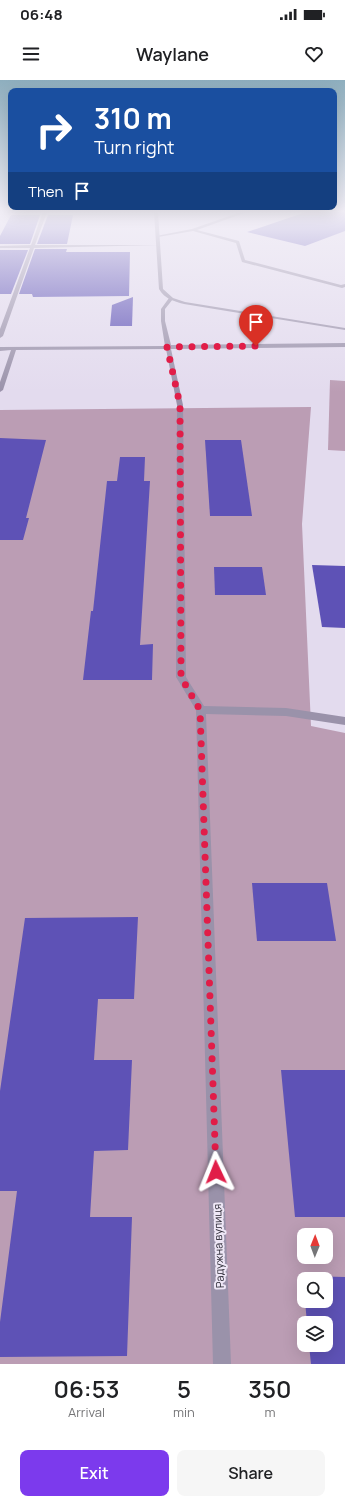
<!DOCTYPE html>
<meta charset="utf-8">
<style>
:root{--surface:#fff;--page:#f6f6f6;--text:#202124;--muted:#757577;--accent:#7c3aed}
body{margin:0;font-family:Manrope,sans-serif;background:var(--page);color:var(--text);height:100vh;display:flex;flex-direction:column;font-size:15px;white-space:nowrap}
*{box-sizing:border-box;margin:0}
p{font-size:13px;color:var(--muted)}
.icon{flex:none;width:22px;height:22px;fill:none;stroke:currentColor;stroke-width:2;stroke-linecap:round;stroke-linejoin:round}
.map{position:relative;height:1284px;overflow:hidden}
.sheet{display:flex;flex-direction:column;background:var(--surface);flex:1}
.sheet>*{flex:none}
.hud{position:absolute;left:8px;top:8px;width:329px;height:122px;border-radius:8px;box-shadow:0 4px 16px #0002;background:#1a4fa0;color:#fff;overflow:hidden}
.needle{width:26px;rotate:1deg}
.controls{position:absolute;left:297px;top:1148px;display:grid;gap:8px}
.controls a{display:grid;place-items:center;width:36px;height:36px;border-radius:8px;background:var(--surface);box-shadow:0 4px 16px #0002;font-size:20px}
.pin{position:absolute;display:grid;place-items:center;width:34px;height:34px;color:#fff;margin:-41px -17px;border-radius:50% 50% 50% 0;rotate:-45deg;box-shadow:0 0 4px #0007}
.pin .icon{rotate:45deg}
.me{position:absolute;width:44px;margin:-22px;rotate:358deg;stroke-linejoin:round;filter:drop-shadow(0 0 3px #0008)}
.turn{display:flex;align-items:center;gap:14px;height:84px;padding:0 20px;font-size:18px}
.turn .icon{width:52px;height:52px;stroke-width:2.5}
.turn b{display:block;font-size:28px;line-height:34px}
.then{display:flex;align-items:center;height:38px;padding:0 20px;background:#0003;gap:8px;font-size:15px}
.eta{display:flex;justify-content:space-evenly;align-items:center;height:68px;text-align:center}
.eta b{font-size:24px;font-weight:600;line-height:28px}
.button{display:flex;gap:8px;margin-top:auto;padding:8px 20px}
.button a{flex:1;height:46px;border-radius:8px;background:var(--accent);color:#fff;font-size:16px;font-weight:600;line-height:46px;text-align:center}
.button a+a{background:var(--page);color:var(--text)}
.status{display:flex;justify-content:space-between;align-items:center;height:28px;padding:0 20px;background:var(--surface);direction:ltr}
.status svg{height:11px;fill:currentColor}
header{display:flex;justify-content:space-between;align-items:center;height:52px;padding:0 20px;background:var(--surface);font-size:18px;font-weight:600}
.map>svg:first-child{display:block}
.green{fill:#bb9db4;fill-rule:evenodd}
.building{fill:#5e52b6}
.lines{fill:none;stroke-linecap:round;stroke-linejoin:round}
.service{fill:#9a92aa;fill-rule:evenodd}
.minor{fill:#9a92aa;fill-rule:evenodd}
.tertiary{fill:#9a92aa;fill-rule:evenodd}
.route{stroke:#e11d48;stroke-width:7;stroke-dasharray:0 12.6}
.labels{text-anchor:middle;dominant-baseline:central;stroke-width:4;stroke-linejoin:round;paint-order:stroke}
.street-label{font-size:11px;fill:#2a2833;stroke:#eee7f6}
</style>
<div class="status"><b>06:48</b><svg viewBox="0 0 49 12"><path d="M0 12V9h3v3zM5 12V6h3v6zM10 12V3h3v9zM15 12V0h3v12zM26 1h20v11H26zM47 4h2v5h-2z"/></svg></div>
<header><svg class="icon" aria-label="menu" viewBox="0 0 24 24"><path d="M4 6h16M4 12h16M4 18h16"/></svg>Waylane<svg class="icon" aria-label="heart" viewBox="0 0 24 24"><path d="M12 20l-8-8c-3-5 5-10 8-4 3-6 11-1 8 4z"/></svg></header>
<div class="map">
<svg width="345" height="1284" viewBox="0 0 345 1284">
<rect width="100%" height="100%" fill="#e3dbee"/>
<g class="green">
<path d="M 330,300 L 345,301 L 345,371 L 328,370 Z"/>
<path d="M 311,327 L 302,444 L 311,646 L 345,653 L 345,1284 L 0,1284 L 0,330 ZM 304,1155 L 326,1155 L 326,1177 L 304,1177 ZM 304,1199 L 326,1199 L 326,1221 L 304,1221 ZM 304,1243 L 326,1243 L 326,1265 L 304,1265 Z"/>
</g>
<g class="building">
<path d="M 306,132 L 345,132 L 345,151 L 305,166 L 247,152 Z"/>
<path d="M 11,135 L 40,135 L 30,164 L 0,164 L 0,156 Z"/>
<path d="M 48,135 L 73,135 L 67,164 L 37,164 Z"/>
<path d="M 35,169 L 67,169 L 66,172 L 130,172 L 129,216 L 33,217 L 32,214 L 19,214 Z"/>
<path d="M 0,170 L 28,170 L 11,214 L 0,214 Z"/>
<path d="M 133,217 L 132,246 L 110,246 L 112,225 Z"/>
<path d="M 0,358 L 46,360 L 26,438 L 29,438 L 23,460 L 0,460 Z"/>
<path d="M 205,360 L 241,360 L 252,436 L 210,436 Z"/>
<path d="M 120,377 L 145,377 L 144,401 L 150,401 L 140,565 L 153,564 L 152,600 L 83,600 L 91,531 L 93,531 L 107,401 L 117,401 Z"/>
<path d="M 312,485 L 345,486 L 345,548 L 322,547 Z"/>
<path d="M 214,487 L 262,487 L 266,515 L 215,515 Z"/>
<path d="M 252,803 L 327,803 L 336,861 L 257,861 Z"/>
<path d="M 138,837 L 134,919 L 98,919 L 94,980 L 132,980 L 128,1070 L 94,1071 L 90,1137 L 132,1137 L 127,1276 L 0,1277 L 0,1242 L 17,1111 L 0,1111 L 0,1011 L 25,838 Z"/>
<path d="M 281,990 L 345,990 L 345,1137 L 295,1137 Z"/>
<path d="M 303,1196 L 345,1197 L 345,1284 L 311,1284 L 309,1265 L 326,1265 L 326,1243 L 307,1243 L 305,1221 L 326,1221 L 326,1199 L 304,1199 L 304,1210 Z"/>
</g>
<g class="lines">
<path class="service" d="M 241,132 L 247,132 L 197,150 L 239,161 L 245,180 L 341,205 L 345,204 L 345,207 L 342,208 L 242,182 L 236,163 L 193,151 L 158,157 L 156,156 L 192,149 Z"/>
<g class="minor">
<path d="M 43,132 L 47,132 L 35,165 L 160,165 L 34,168 L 3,256 L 0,258 L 0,249 L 30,168 L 0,168 L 0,166 L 31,165 Z"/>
<path d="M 169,218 L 173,219 L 165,229 L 165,241 L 171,265 L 345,263 L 345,267 L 171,269 L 183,325 L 186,597 L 204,626 L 286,628 L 345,637 L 345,645 L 286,636 L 206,634 L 231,1284 L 213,1284 L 196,630 L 176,597 L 177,325 L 166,269 L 16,270 L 3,310 L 0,312 L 0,302 L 11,270 L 0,271 L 0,267 L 165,266 L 161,241 L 161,229 Z"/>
</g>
<path class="tertiary" d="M 154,132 L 158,132 L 163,209 L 173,218 L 185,222 L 345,248 L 345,250 L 184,224 C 173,221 165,219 159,209 Z"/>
</g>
<linearGradient id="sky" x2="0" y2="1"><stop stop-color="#8eaebe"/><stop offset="0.42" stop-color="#f2eff7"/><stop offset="1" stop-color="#f2eff7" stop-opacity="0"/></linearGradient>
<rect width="345" height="312" fill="url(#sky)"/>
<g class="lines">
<path class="route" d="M 216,1092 L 200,630 L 181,597 L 180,325 L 167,267 L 256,266"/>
</g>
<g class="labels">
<g class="street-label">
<text transform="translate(218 1166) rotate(-92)">Радужна вулиця</text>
</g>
</g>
</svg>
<div class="controls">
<a><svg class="needle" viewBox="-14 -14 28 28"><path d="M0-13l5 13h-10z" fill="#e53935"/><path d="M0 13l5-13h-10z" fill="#757577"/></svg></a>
<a><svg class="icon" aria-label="search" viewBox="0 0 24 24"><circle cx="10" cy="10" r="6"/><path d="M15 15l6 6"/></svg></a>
<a><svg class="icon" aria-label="layers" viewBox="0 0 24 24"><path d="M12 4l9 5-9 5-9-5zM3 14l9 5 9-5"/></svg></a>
</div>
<div class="pin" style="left:256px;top:266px;background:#d93025"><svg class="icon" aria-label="arrive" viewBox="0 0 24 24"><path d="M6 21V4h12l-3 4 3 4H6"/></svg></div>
<svg class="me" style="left:216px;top:1092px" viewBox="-20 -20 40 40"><path d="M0-17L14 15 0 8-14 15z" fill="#e11d48" stroke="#fff" stroke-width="4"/></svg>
<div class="hud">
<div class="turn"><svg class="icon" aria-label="right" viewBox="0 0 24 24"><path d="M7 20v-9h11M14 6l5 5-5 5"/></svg><div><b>310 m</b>Turn right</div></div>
<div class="then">Then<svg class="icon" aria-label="arrive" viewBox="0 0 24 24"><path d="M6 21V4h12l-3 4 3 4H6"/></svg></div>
</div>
</div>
<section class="sheet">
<div class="eta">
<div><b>06:53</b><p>Arrival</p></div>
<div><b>5</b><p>min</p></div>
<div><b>350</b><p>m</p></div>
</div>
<div class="button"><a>Exit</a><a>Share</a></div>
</section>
